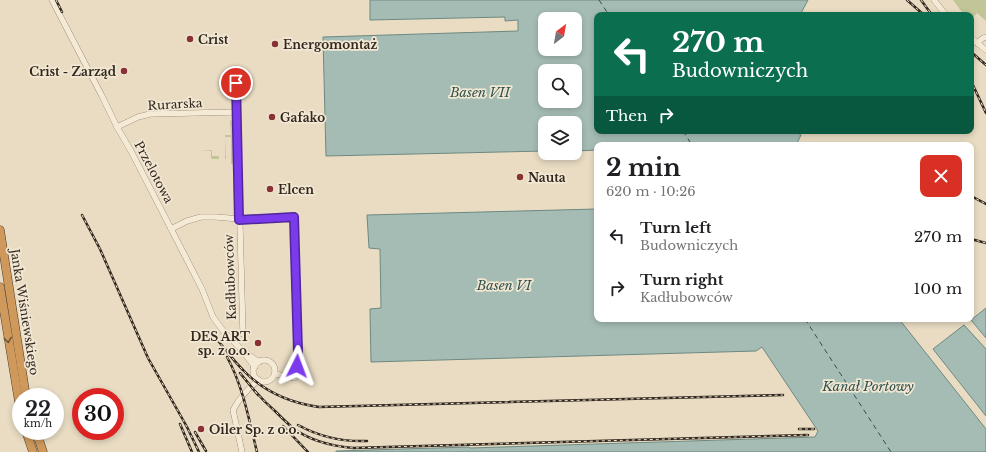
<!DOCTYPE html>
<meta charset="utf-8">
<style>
:root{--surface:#fff;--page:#f6f6f6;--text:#202124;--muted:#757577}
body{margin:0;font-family:"Libre Baskerville",serif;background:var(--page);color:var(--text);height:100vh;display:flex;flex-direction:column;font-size:15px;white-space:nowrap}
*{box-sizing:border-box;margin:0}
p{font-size:13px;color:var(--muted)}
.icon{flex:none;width:22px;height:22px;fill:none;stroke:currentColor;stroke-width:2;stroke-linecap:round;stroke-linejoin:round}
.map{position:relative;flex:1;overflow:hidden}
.panel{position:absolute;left:594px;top:142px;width:380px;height:180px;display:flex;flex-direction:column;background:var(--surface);border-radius:8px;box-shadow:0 2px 6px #0003}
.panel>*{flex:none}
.guide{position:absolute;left:594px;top:12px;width:380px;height:122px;border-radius:8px;box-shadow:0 2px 6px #0003;background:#0b6e4f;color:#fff;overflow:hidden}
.needle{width:26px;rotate:31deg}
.tools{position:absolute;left:538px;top:12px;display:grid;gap:8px}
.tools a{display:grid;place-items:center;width:44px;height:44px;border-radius:8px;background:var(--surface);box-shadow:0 2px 6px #0003;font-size:20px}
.speed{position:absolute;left:12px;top:388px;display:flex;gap:8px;font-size:20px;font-weight:700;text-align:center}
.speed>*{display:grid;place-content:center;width:52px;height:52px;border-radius:50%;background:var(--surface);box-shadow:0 2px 6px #0003;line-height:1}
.speed small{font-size:10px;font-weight:400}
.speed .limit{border:6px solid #d22;background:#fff;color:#111}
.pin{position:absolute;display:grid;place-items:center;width:34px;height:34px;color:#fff;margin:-17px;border:2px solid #fff;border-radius:50%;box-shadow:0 1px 4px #0007}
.me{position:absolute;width:44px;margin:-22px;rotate:3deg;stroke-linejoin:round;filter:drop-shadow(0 0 3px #0008)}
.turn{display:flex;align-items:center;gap:14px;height:84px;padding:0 12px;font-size:18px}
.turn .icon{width:52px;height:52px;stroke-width:2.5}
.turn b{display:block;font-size:28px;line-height:34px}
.then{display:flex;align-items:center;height:38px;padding:0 12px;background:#0003;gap:8px;font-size:15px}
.round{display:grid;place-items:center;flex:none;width:42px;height:42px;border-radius:8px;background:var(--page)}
.overview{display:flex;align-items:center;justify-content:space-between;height:68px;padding:0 12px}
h1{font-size:24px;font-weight:700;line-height:30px}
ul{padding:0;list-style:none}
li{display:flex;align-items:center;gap:12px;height:52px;padding:0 12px}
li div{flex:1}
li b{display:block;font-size:15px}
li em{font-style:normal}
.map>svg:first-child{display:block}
.green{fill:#c1c598}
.water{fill:#a5bcb4;stroke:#6d8981;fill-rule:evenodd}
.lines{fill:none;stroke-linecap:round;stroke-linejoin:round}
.ferry{stroke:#2f504d;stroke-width:1;stroke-dasharray:5 4;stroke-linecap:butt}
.minor-casing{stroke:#816e5c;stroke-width:6}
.highway-casing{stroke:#4f3d30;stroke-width:9}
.minor{stroke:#f4ead5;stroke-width:5.5}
.highway{stroke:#cf995c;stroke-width:8}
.rail-casing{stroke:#32271e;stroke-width:2.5}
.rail{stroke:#f1e7d2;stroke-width:1;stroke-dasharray:3;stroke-linecap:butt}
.oneway{stroke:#715537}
.route-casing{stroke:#51269a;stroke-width:10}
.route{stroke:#7c3aed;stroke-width:7}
.poi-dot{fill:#893236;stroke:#f1e7d2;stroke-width:1.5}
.labels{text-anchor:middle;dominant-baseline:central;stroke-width:3.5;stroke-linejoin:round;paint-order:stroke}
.poi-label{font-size:12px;font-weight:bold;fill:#32271e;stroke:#f1e7d2;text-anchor:start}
.street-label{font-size:12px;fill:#32271e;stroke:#f1e7d2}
.water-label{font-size:13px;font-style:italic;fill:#2f504d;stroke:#f1e7d2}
</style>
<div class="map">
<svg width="986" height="452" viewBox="0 0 986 452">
<rect width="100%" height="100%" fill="#e9dcc3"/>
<g class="green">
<path d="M 953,0 L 986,0 L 986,21 L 977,13 L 971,20 L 971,15 L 964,15 Z"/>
<path d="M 230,120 L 233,122 L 234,165 L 233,164 L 231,164 L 231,137 L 225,137 L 226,159 L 212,159 L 211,158 L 211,151 L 199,151 L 212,150 L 212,156 L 219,156 L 219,159 L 225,159 L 225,135 L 231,135 Z"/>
</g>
<g class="water">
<path d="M 370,0 L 808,0 L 800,15 L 597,15 L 597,131 L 794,131 L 801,135 L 796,145 L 597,145 L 597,150 L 575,151 L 575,123 L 545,123 L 545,151 L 326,156 L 323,37 L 518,31 L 518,20 L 505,21 L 505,17 L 370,20 ZM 545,19 L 575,19 L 575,49 L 545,49 ZM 545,71 L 575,71 L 575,101 L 545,101 Z"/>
<path d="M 597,209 L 597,319 L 899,319 L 986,429 L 986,452 L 336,452 L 336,451 L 469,447 L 470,448 L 815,437 L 818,431 L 762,347 L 756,351 L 371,362 L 370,309 L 381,308 L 380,249 L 369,248 L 367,215 Z"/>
<path d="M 986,308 L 986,338 L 971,320 Z"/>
<path d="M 964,325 L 986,349 L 986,416 L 933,349 Z"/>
</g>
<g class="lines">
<g class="ferry">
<path d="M 599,0 L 609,15"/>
<path d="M 683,131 L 692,145"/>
<path d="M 805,319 L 891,452"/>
</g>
<g class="minor-casing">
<g id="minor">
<path d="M 52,0 L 102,96 L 117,127 L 131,151 L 202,289 L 213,317 L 224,332 L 241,349 L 255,367"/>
<path d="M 934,0 L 946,15"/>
<path d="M 971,38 L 986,50"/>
<path d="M 977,43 L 983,38 L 986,37"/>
<path d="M 232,78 L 236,83 L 243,334"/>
<path d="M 117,127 L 138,117 L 150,114 L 237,112"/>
<path d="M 171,229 L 187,221 L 201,217 L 216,217 L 239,219 L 294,217 L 298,351 L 295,378 L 275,374"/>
<path d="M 246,353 L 259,362"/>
<circle cx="264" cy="371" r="11"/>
<path d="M 242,452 L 233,410 C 239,399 248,388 259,380"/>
</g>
</g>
<g class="highway-casing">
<g id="highway">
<path d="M 0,230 L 26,397"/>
<path d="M 0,287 L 21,414"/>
<path d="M 26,431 L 33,452"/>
<path d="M 36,431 L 43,452"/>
</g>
</g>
<use href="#minor" class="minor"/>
<use href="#highway" class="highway"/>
<g class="rail-casing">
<g id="rail">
<path d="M 56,0 L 62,12"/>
<path d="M 907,0 L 924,15"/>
<path d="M 921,0 L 932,15"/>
<path d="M 971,52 L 986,65"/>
<path d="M 971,81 L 986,113"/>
<path d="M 971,196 L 986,204"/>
<path d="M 82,215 L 100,249 L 148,358 L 187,427 L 199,452"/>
<path d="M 971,239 L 986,243"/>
<path d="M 213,335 C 223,346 232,359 243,370 C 263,391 290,403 319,407 L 783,395"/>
<path d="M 227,357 C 243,386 249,420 257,452"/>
<path d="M 240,373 L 258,395"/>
<path d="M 255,391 C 261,398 268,405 275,411 C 281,417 287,423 293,428 C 310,441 332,446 353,448 L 808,435"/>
<path d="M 180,424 L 192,452"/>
<path d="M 298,425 C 320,437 342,442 367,441"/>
<path d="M 283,426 L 308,452"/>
<path d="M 799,429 L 814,429"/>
<path d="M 195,432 L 206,451"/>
</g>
</g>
<use href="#rail" class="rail"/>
</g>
<defs><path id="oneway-chevron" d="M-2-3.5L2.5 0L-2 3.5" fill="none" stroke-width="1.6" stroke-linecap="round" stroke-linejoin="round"/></defs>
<use class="oneway" href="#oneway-chevron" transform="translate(8 340) rotate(81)"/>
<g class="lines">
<g class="route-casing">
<path id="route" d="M 236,83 L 239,220 L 294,217 L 298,352 L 297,366"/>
</g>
<use href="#route" class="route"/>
</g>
<g class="poi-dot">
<circle cx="190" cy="39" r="4"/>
<circle cx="275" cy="44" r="4"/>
<circle cx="124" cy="71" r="4"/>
<circle cx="272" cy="117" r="4"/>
<circle cx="520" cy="177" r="4"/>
<circle cx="270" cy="189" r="4"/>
<circle cx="258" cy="343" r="4"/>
<circle cx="201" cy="429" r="4"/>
</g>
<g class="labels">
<g class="poi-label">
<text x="198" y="39">Crist</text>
<text x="283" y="44">Energomontaż</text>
<text x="116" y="71" text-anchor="end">Crist - Zarząd</text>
<text x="280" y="117">Gafako</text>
<text x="528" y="177">Nauta</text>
<text x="278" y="189">Elcen</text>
<text x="250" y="336" text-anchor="end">DES ART<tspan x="250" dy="14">sp. z o.o.</tspan></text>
<text x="209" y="429">Oiler Sp. z o.o.</text>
</g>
<g class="street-label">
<text transform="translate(175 104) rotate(-3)">Rurarska</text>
<text transform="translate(154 172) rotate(62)">Przelotowa</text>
<text transform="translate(230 277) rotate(-92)">Kadłubowców</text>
<text transform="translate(25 312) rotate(81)">Janka Wiśniewskiego</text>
</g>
<g class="water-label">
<text x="480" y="92">Basen VII</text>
<text x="504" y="285">Basen VI</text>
<text x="868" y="386">Kanał Portowy</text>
</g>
</g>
</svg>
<div class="tools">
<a><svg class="needle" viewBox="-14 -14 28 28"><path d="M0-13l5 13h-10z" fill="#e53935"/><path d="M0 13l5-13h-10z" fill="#757577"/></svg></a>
<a><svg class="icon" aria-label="search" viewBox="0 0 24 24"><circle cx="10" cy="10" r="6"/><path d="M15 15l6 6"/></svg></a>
<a><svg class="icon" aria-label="layers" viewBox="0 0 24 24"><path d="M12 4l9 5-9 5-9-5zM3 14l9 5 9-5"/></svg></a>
</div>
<div class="speed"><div>22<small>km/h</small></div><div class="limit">30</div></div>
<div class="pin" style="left:236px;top:83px;background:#d93025"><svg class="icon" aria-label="arrive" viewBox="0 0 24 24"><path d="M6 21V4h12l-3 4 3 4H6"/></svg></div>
<svg class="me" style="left:297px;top:366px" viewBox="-20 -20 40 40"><path d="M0-17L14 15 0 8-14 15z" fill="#7c3aed" stroke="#fff" stroke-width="4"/></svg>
<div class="guide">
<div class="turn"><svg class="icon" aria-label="left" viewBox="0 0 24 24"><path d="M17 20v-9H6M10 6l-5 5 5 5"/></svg><div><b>270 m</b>Budowniczych</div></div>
<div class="then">Then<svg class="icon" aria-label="right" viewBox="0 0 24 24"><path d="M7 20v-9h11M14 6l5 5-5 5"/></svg></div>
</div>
<section class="panel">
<div class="overview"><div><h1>2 min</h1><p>620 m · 10:26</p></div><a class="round" style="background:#d93025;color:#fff"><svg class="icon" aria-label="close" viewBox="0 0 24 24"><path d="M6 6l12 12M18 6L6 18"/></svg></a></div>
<ul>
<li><svg class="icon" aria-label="left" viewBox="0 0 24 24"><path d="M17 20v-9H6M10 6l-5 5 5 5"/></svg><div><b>Turn left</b><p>Budowniczych</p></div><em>270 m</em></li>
<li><svg class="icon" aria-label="right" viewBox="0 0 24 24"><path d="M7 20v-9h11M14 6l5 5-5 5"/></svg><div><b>Turn right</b><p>Kadłubowców</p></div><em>100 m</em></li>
</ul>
</section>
</div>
